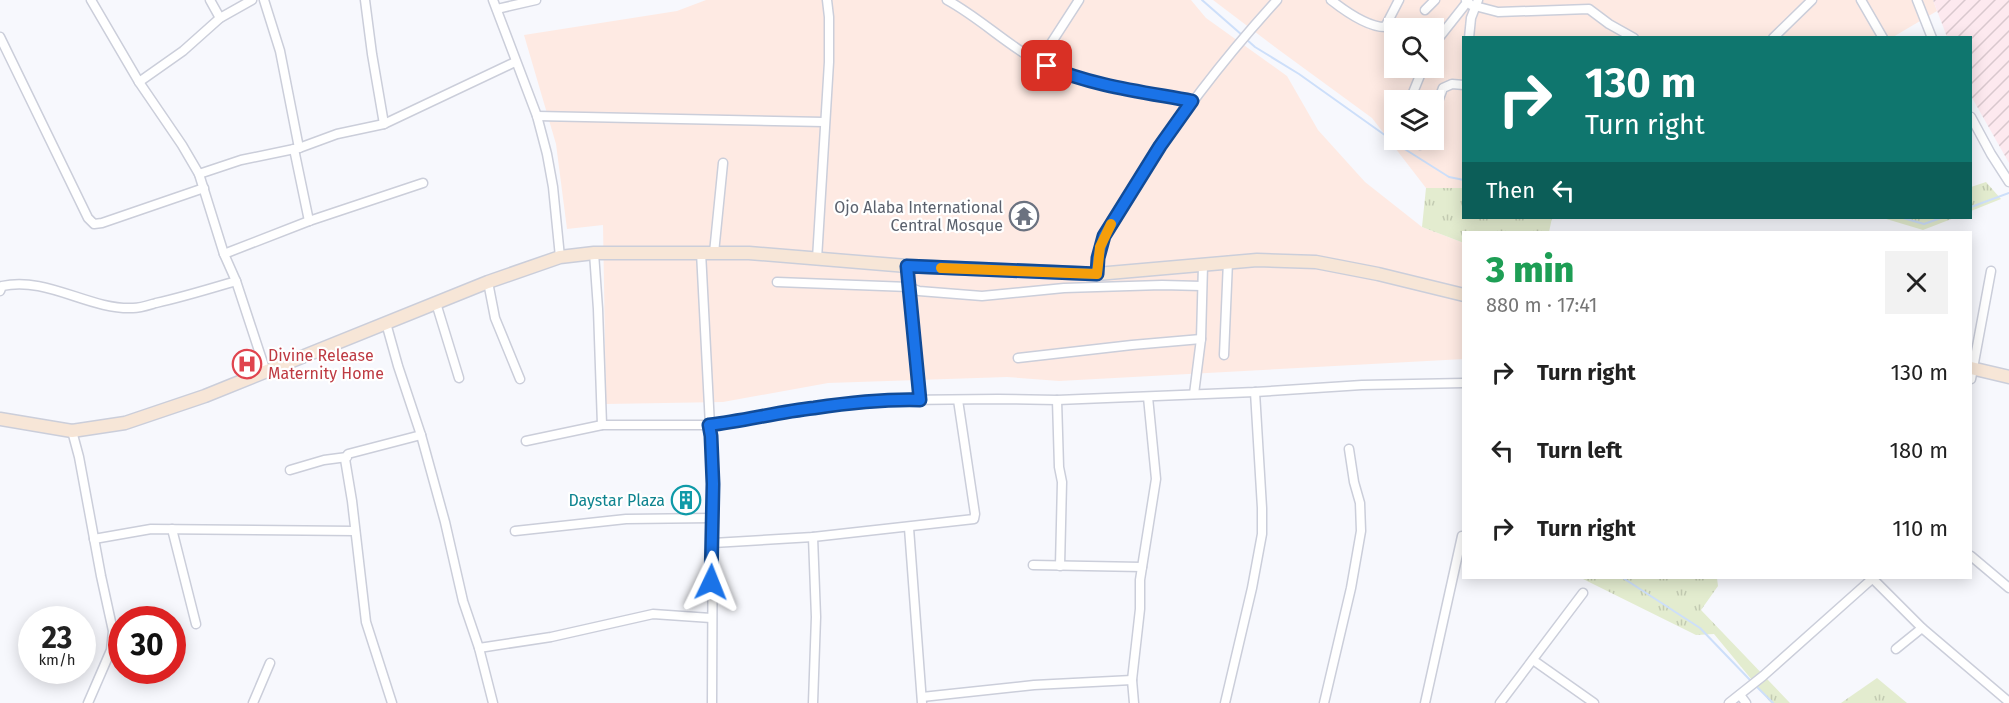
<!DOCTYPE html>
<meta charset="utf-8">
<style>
:root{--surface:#fff;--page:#f2f2f2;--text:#222;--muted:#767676}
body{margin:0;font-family:"Fira Sans",sans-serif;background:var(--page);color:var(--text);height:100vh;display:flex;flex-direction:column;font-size:22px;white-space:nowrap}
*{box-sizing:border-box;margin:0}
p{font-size:20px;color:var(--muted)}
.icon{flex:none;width:33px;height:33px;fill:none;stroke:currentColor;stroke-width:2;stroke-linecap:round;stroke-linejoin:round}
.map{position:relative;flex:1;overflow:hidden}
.panel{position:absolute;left:1462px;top:231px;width:510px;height:348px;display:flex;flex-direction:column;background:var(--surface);border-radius:0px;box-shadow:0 3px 15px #0003}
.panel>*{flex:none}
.guide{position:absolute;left:1462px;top:36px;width:510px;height:183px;border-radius:0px;box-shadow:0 3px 15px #0003;background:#0f766e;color:#fff;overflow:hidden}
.tools{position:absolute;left:1384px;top:18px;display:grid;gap:12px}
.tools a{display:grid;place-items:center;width:60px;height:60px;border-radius:0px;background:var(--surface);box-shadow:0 3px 15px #0003;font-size:30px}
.speed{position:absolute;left:18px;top:606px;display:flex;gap:12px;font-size:30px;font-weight:700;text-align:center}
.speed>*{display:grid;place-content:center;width:78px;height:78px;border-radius:50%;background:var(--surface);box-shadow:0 3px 15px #0003;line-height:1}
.speed small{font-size:15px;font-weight:400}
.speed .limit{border:9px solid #d22;background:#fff;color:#111}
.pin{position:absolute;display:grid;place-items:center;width:51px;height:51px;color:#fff;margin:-26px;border-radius:12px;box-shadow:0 3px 9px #0006}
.me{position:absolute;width:66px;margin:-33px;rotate:2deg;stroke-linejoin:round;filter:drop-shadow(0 0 4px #0008)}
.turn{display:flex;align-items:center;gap:21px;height:126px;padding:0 24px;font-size:27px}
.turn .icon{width:78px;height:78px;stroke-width:2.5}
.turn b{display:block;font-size:42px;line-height:51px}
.then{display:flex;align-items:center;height:57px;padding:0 24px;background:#0003;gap:12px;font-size:22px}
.round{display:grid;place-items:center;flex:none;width:63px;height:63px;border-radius:0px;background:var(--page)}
.summary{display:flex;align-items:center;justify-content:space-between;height:102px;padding:0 24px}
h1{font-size:36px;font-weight:800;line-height:45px;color:#1e9e55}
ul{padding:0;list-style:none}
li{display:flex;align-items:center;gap:18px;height:78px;padding:0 24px}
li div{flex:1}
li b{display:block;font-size:22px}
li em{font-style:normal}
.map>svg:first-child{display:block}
.commercial{fill:#feeae3;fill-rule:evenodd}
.industrial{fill:url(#industrial-furrows)}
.grass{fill:url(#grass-tufts)}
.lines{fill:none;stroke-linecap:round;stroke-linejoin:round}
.stream{stroke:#cddffa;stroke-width:2}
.street-casing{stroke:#cbceda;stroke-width:11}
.secondary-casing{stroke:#cbceda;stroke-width:15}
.street{stroke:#fff;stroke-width:8}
.secondary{stroke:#f7e6d7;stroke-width:12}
.route-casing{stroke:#114b97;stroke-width:15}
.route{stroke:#1a73e8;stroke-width:10}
.slow{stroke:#f59e0b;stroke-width:10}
.labels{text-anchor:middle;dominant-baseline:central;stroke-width:4.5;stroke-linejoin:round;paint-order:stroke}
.worship-label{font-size:16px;fill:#5b616d;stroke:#fff;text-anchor:end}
.health-label{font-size:16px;fill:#be3a42;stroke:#fff;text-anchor:start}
.culture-label{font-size:16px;fill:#0d838f;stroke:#fff;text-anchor:end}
</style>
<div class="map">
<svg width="2009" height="703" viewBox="0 0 2009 703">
<defs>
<pattern id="industrial-furrows" width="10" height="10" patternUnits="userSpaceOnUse" patternTransform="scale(1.5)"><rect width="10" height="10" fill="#fde9ef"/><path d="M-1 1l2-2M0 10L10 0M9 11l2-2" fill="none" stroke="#d9c8ce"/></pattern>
<pattern id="grass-tufts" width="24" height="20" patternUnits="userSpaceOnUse" patternTransform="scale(1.5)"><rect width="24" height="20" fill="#e3eccf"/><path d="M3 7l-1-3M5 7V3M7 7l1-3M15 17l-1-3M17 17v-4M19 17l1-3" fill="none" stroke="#c3cbb2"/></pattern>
</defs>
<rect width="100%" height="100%" fill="#f7f8fd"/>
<g class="commercial">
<path d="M 706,0 L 1191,0 L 1206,18 L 1287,76 L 1318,130 L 1365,182 L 1422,227 L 1464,243 L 1464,359 L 1059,381 L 1007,377 L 828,383 L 723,402 L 606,404 L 603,225 L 567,229 L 556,144 L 524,35 L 677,11 Z"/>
<path d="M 1213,0 L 1933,0 L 1937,11 L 1893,37 L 1464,38 L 1464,188 L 1426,188 L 1372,118 L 1279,50 ZM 1395,28 L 1434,28 L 1434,68 L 1395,68 ZM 1395,100 L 1434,100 L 1434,140 L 1395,140 Z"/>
</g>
<path class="industrial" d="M 1933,0 L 2009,0 L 2009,163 L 1971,96 L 1971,38 L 1947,37 Z"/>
<g class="grass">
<path d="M 1986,182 L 2001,199 L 1971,211 L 1971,187 Z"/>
<path d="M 1426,188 L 1464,188 L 1464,218 L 1552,218 L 1549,232 L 1464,232 L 1464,243 L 1422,227 Z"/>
<path d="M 1883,218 L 1954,218 L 1923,230 Z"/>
<path d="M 1581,578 L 1717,578 L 1718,586 L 1701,610 L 1790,703 L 1771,703 L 1714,634 L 1696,635 Z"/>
<path d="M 1877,678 L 1907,703 L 1841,703 Z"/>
</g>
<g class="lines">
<g class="stream">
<path d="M 1202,0 L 1242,35"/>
<path d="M 1246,39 L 1255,47 L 1299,74 L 1403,148 L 1449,177 L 1464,180"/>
<path d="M 1971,207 L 2009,193"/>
<path d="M 1903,218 L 1924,224 L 1941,218"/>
<path d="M 1623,578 L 1700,628 L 1751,681"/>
<path d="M 1755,685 L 1773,703"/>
</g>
<g class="street-casing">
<g id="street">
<path d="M 91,0 L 139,82 L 182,145 L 199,174 L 224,254 L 236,281 L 266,372"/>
<path d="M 210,0 L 220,18"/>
<path d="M 264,0 L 280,51 L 299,148"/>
<path d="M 365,0 L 372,54 L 384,124"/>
<path d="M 493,0 L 537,116 L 547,154 L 553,187 L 560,257"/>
<path d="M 947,0 C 980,18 1007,45 1040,63 C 1079,84 1147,92 1192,101"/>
<path d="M 1331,0 C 1345,11 1367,27 1385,27 L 1399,0"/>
<path d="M 1466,0 L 1471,5 L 1498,12 L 1589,9 L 1609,24 L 1634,38"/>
<path d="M 1861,0 L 1883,38"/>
<path d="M 1917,0 L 1932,38"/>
<path d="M 497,9 L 536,0"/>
<path d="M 1425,10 L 1435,0"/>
<path d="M 0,37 L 88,218 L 94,224 L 102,223 L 204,188"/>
<path d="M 1469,38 L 1471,18 L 1478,0"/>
<path d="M 1773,38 L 1812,0"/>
<path d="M 1434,44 L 1468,1"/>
<path d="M 1039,62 L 1079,0"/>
<path d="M 139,82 L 183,51 L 220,18 L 252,0"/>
<path d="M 1410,100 L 1423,68"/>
<path d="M 1434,112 L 1443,88 L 1452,84 L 1464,85"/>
<path d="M 537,116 L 824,122"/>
<path d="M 1971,117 L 1991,154 L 2009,182"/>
<path d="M 1420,145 L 1422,140"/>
<path d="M 294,149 L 309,221"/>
<path d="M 199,174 L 241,160 L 299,148 L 337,134 L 384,124 L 515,62"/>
<path d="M 701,252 L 713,484 L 712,703"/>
<path d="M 594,253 L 598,309 L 602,425"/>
<path d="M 714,253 L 723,163"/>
<path d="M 224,254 L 309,221 L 423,183"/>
<path d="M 817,259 L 829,62 L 829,17 L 827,0"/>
<path d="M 907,266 L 920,400"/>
<path d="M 1097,274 C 1098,261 1099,249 1103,238 C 1111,217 1127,198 1140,179 C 1180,115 1226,56 1277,0"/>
<path d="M 488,282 L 495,318 L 520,379"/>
<path d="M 777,282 L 909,287 L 919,291 L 982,296 L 1064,288 L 1162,285 L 1202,286"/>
<path d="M 0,291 L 2,286 C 47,276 89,310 133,308 C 140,308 149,305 156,303 C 183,297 209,289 236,281"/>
<path d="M 436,303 L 459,378"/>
<path d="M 386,323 L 398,366 L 421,435 L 445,522 L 463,601 L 479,648 L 493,703"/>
<path d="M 1224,355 L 1228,261"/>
<path d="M 1018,358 L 1132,345 L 1201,339"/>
<path d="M 1971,379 L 1991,271"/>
<path d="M 1194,394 L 1201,339 L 1203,265"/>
<path d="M 1057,400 L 1059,467 L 1062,482 L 1060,566"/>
<path d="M 72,431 L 79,457 L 101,576 L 113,631 L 111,650 L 88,703"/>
<path d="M 526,441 L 602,425 L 709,425 L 733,423 L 813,408 L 902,400 L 998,399 L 1057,400 L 1255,392 L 1362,385 L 1464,383"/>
<path d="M 290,470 L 324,460 L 347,457"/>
<path d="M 909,528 L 922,703"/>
<path d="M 172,529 L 196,624"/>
<path d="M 515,531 L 626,519 L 713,518"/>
<path d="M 813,537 L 816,617 L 813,703"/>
<path d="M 94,539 L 151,529 L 355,531"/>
<path d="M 713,543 L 813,537 L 974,519 L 975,514 L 958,400"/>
<path d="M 1971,556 L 2009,588"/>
<path d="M 1033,565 L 1142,567"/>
<path d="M 1872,578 L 1922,628 L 2009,702"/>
<path d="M 479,648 L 551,637 L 653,614 L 711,618"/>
<path d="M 1896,649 L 1922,628"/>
<path d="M 1533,660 L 1594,703"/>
<path d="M 1740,695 L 1746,703"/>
<path d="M 922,697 L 1034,685 L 1132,680"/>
<path d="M 253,703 L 270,663"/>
<path d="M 392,703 L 366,622 L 352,501 L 345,459 L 348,454 L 421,435"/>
<path d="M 1134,703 L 1132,680 L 1140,609 L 1140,580 L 1156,479 L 1148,397"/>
<path d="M 1225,703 L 1252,588 L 1262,534 L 1262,508 L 1255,392"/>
<path d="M 1324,703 L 1351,588 L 1361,531 L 1360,503 L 1354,482 L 1349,449"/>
<path d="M 1425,703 L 1462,536"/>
<path d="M 1500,703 L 1583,593"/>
<path d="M 1729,703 L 1763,676 L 1873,578"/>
</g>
</g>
<g class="secondary-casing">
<g id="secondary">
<path d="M 1971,368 L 2009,377"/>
<path d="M 0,419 L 72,431 L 125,423 L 205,396 L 488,282 L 560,257 L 594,253 L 749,253 L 907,266 L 1097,274 L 1257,260 L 1316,262 L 1378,274 L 1464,295"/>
</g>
</g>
<use href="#street" class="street"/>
<use href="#secondary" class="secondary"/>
</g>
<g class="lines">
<g class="route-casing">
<path id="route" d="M 711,582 L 713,484 L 711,436 L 709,425 C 744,421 778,412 814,408 C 848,403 886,399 920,400 L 907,266 L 1097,274 L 1098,258 L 1104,236 L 1160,146 L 1192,101 C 1144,92 1092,86 1047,66"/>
</g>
<use href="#route" class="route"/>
<path class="slow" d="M 941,268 L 1097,274 L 1100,247 L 1111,224"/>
</g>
<defs>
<g id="temple-ring" transform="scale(1.5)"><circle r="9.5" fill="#fff" stroke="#6b7280" stroke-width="1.5"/><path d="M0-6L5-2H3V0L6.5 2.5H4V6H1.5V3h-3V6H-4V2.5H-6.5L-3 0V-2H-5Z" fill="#6b7280"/></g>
<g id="hospital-ring" transform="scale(1.5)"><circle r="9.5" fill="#fff" stroke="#e0444e" stroke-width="1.5"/><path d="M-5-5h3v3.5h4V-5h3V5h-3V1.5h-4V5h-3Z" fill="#e0444e"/></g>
<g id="building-ring" transform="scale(1.5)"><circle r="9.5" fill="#fff" stroke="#0f9aa8" stroke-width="1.5"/><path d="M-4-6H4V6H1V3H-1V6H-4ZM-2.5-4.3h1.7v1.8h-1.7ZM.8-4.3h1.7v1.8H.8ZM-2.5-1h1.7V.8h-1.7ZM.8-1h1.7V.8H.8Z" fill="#0f9aa8"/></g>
</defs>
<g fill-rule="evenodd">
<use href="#temple-ring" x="1024" y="216"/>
<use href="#hospital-ring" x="247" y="364"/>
<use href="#building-ring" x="686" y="500"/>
</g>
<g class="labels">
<g class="worship-label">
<text x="1003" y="207">Ojo Alaba International<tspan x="1003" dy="18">Central Mosque</tspan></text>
</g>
<g class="health-label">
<text x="268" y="355">Divine Release<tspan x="268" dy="18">Maternity Home</tspan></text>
</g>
<g class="culture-label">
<text x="665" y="500">Daystar Plaza</text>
</g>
</g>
</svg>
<div class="tools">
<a><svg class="icon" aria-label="search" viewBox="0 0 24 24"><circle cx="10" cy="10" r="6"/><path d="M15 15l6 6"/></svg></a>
<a><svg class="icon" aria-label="layers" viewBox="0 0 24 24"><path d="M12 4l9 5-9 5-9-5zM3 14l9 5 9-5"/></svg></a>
</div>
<div class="speed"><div>23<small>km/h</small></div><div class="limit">30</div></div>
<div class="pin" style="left:1047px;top:66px;background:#d93025"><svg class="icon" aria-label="arrive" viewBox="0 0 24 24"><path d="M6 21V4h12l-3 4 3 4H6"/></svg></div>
<svg class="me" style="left:711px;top:582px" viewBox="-20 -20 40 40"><path d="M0-17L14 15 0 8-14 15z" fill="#1a73e8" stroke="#fff" stroke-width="4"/></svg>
<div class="guide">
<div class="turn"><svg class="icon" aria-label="right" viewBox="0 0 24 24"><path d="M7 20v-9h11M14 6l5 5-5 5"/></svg><div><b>130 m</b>Turn right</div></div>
<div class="then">Then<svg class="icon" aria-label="left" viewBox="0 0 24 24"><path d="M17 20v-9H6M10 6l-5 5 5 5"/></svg></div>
</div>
<section class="panel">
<div class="summary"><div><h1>3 min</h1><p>880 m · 17:41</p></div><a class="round"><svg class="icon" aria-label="close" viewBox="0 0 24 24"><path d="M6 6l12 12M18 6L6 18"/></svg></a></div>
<ul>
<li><svg class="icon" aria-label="right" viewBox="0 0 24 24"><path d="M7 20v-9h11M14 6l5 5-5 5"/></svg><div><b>Turn right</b></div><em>130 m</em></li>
<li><svg class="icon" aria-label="left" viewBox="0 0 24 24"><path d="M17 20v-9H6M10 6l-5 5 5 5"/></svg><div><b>Turn left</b></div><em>180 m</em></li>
<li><svg class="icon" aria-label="right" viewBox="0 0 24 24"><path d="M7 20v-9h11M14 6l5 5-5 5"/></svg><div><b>Turn right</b></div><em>110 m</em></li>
</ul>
</section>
</div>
